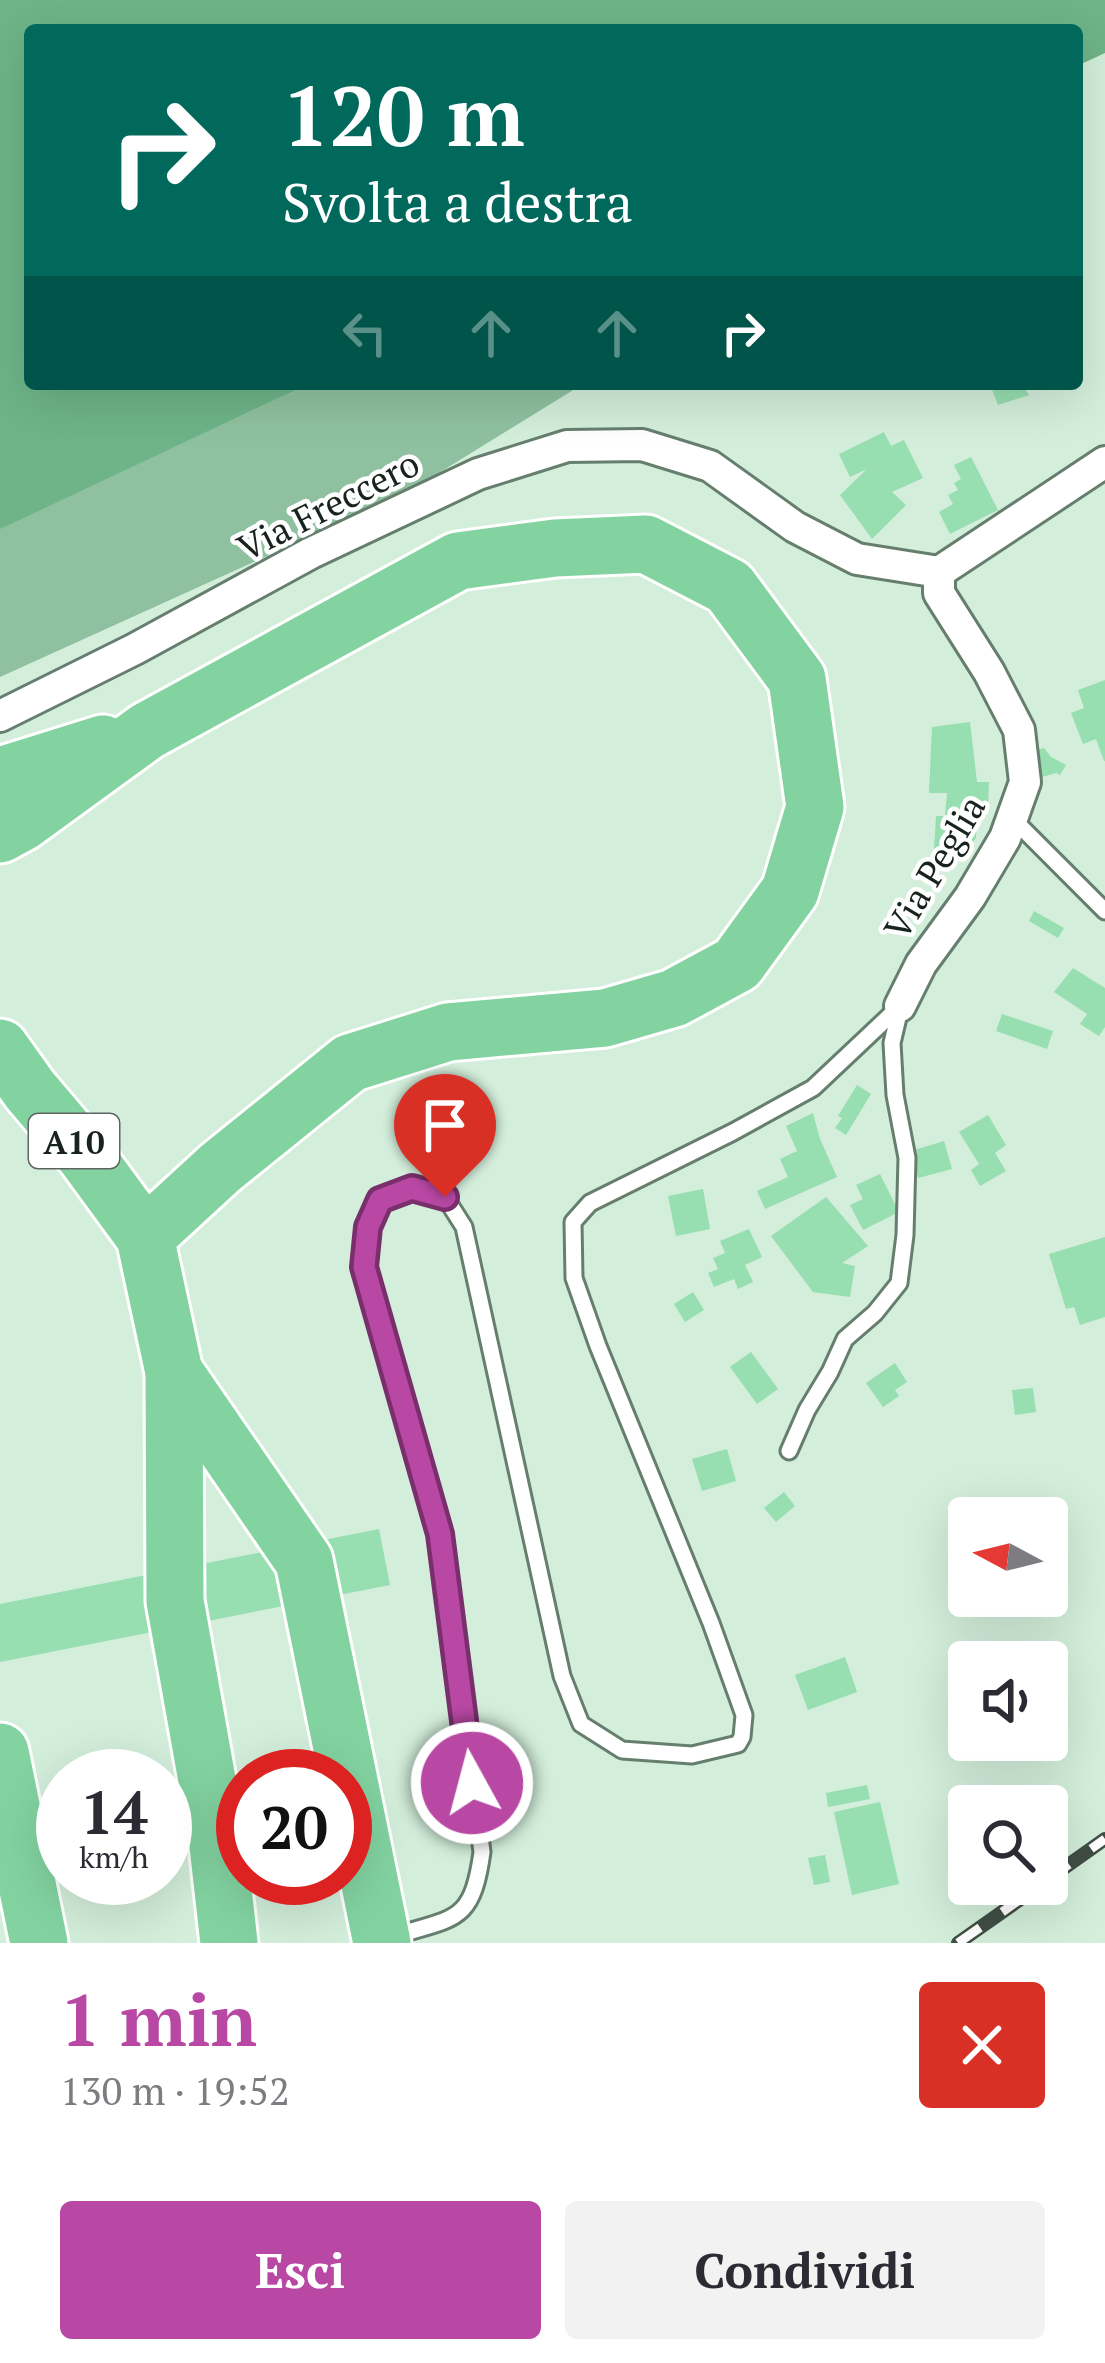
<!DOCTYPE html>
<html lang="it">
<meta charset="utf-8">
<style>
:root{--surface:#fff;--page:#f2f2f3;--text:#2b2b33;--muted:#7c7c81;--accent:#b848a4}
body{margin:0;font-family:"PT Serif",serif;background:var(--page);color:var(--text);height:100vh;display:flex;flex-direction:column;font-size:45px;white-space:nowrap}
*{box-sizing:border-box;margin:0}
p{font-size:39px;color:var(--muted)}
.icon{flex:none;width:66px;height:66px;fill:none;stroke:currentColor;stroke-width:2;stroke-linecap:round;stroke-linejoin:round}
.map{position:relative;height:1943px;overflow:hidden}
.drawer{display:flex;flex-direction:column;background:var(--surface);flex:1}
.drawer>*{flex:none}
.guide{position:absolute;left:24px;top:24px;width:1059px;height:366px;border-radius:12px;box-shadow:0 12px 48px #0002;background:#00695c;color:#fff;overflow:hidden}
.needle{width:78px;rotate:277deg}
.tools{position:absolute;left:948px;top:1497px;display:grid;gap:24px}
.tools a{display:grid;place-items:center;width:120px;height:120px;border-radius:12px;background:var(--surface);box-shadow:0 12px 48px #0002;font-size:60px}
.speed{position:absolute;left:36px;top:1749px;display:flex;gap:24px;font-size:60px;font-weight:700;text-align:center}
.speed>*{display:grid;place-content:center;width:156px;height:156px;border-radius:50%;background:var(--surface);box-shadow:0 12px 48px #0002;line-height:1}
.speed small{font-size:30px;font-weight:400}
.speed .limit{border:18px solid #d22;background:#fff;color:#111}
.pin{position:absolute;display:grid;place-items:center;width:102px;height:102px;color:#fff;margin:-123px -51px;border-radius:50% 50% 50% 0;rotate:-45deg;box-shadow:0 0 12px #0007}
.pin .icon{rotate:45deg}
.me{position:absolute;width:132px;margin:-66px;rotate:353deg;stroke-linejoin:round;filter:drop-shadow(0 0 9px #0008)}
.turn{display:flex;align-items:center;gap:42px;height:252px;padding:0 60px;font-size:54px}
.turn .icon{width:156px;height:156px;stroke-width:2.5}
.turn b{display:block;font-size:84px;line-height:102px}
.lanes{display:flex;align-items:center;height:114px;padding:0 60px;background:#0003;justify-content:center;gap:60px;direction:ltr}
.lanes .off{opacity:.35}
.round{display:grid;place-items:center;flex:none;width:126px;height:126px;border-radius:12px;background:var(--page)}
.headline{display:flex;align-items:center;justify-content:space-between;height:204px;padding:0 60px}
h1{font-size:72px;font-weight:700;line-height:90px;color:var(--accent)}
.action{display:flex;gap:24px;margin-top:auto;padding:24px 60px}
.action a{flex:1;height:138px;border-radius:12px;background:var(--accent);color:#fff;font-size:48px;font-weight:700;line-height:138px;text-align:center}
.action a+a{background:var(--page);color:var(--text)}
.map>svg:first-child{display:block}
.green{fill:#8fc1a0}
.water{fill:#6eb488}
.building{fill:#97deb0}
.lines{fill:none;stroke-linecap:round;stroke-linejoin:round}
.service-casing{stroke:#667e6e;stroke-width:21}
.minor-casing{stroke:#667e6e;stroke-width:36}
.motorway-casing{stroke:#fff;stroke-width:63}
.service{stroke:#fff;stroke-width:15}
.minor{stroke:#fff;stroke-width:30}
.motorway{stroke:#83d3a1;stroke-width:57}
.rail-casing{stroke:#404e45;stroke-width:14}
.rail{stroke:#fff;stroke-width:9;stroke-dasharray:27;stroke-linecap:butt}
.route-casing{stroke:#782f6b;stroke-width:30}
.route{stroke:#b848a4;stroke-width:21}
.labels{text-anchor:middle;dominant-baseline:central;stroke-width:9;stroke-linejoin:round;paint-order:stroke}
.shield{fill:#fff;stroke:#5e6561;stroke-width:3}
.shield-label{font-size:33px;font-weight:bold;fill:#19231d}
.street-label{font-size:36px;fill:#19231d;stroke:#fff}
</style>
<div class="map">
<svg width="1105" height="1943" viewBox="0 0 1105 1943">
<rect width="100%" height="100%" fill="#d3eedb"/>
<path class="green" d="M 309,384 L 583,384 L 408,492 L 0,677 L 0,528 Z"/>
<path class="water" d="M 0,0 L 1105,0 L 1105,53 L 1077,66 L 1077,30 L 30,30 L 30,384 L 309,384 L 0,529 Z"/>
<g class="building">
<path d="M 999,384 L 1022,384 L 1029,395 L 998,405 L 991,387 Z"/>
<path d="M 884,432 L 891,446 L 904,440 L 923,478 L 892,492 L 906,505 L 872,539 L 840,495 L 867,469 L 850,477 L 839,454 Z"/>
<path d="M 971,457 L 998,510 L 950,534 L 939,512 L 953,504 L 948,495 L 958,490 L 954,483 L 961,479 L 954,465 Z"/>
<path d="M 1105,680 L 1105,761 L 1104,761 L 1096,739 L 1083,744 L 1071,713 L 1084,708 L 1078,690 Z"/>
<path d="M 970,722 L 977,782 L 989,782 L 988,808 L 977,807 L 976,838 L 953,867 L 933,866 L 936,816 L 945,816 L 947,793 L 929,793 L 932,727 Z"/>
<path d="M 1044,748 L 1051,757 L 1066,765 L 1060,775 L 1056,773 L 1031,780 L 1032,751 Z"/>
<path d="M 1034,911 L 1064,928 L 1058,938 L 1029,921 Z"/>
<path d="M 1073,968 L 1105,988 L 1105,1027 L 1099,1036 L 1080,1024 L 1087,1014 L 1054,992 Z"/>
<path d="M 1002,1014 L 1053,1031 L 1047,1049 L 996,1031 Z"/>
<path d="M 857,1085 L 871,1094 L 846,1135 L 835,1128 L 842,1118 L 838,1116 Z"/>
<path d="M 813,1113 L 820,1139 L 837,1177 L 765,1209 L 757,1191 L 788,1177 L 780,1159 L 797,1151 L 786,1126 Z"/>
<path d="M 988,1115 L 1006,1145 L 995,1153 L 1006,1171 L 980,1186 L 971,1170 L 979,1164 L 959,1132 Z"/>
<path d="M 944,1141 L 952,1169 L 918,1178 L 911,1151 Z"/>
<path d="M 880,1174 L 899,1212 L 863,1230 L 850,1205 L 863,1199 L 856,1185 Z"/>
<path d="M 703,1189 L 710,1229 L 676,1236 L 668,1196 Z"/>
<path d="M 826,1197 L 868,1246 L 842,1263 L 855,1266 L 850,1297 L 813,1292 L 771,1236 Z"/>
<path d="M 749,1229 L 762,1257 L 745,1265 L 753,1282 L 738,1289 L 734,1279 L 714,1287 L 708,1273 L 718,1269 L 713,1258 L 725,1253 L 720,1241 Z"/>
<path d="M 1105,1237 L 1105,1317 L 1080,1325 L 1074,1307 L 1066,1309 L 1049,1254 Z"/>
<path d="M 693,1292 L 704,1310 L 685,1322 L 674,1304 Z"/>
<path d="M 751,1352 L 778,1389 L 757,1404 L 730,1367 Z"/>
<path d="M 895,1363 L 907,1382 L 895,1390 L 899,1396 L 883,1407 L 866,1383 Z"/>
<path d="M 1033,1388 L 1036,1412 L 1015,1415 L 1012,1390 Z"/>
<path d="M 727,1449 L 736,1481 L 702,1491 L 692,1459 Z"/>
<path d="M 784,1492 L 795,1506 L 776,1522 L 764,1508 Z"/>
<path d="M 379,1529 L 390,1585 L 0,1662 L 0,1604 Z"/>
<path d="M 845,1657 L 857,1692 L 808,1710 L 795,1675 Z"/>
<path d="M 867,1785 L 870,1799 L 828,1807 L 826,1793 Z"/>
<path d="M 880,1802 L 899,1884 L 852,1895 L 834,1812 Z"/>
<path d="M 825,1855 L 830,1882 L 814,1885 L 808,1858 Z"/>
</g>
<g class="lines">
<g class="service-casing">
<g id="service">
<path d="M 1013,819 L 1105,911"/>
<path d="M 789,1451 L 807,1410 L 830,1372 L 845,1339 L 875,1313 L 899,1283 L 905,1235 L 907,1158 L 895,1095 L 892,1043 L 900,1009"/>
<path d="M 391,1937 C 455,1917 472,1924 482,1852 L 440,1534 L 364,1267 L 368,1227 L 380,1200 L 412,1188 L 445,1197 L 464,1227 L 562,1676 L 581,1724 L 622,1750 L 692,1755 L 738,1744 L 742,1737 L 744,1715 L 711,1623 L 598,1346 L 574,1278 L 573,1222 L 590,1203 L 733,1132 L 813,1088 L 900,1006"/>
</g>
</g>
<g class="minor-casing">
<g id="minor">
<path d="M 0,716 L 135,649 L 311,553 L 478,474 L 567,446 L 642,445 L 710,466 L 795,527 L 857,559 L 939,572 L 1105,462"/>
<path d="M 900,1006 L 921,964 L 970,897 L 1005,838 L 1025,782 L 1019,730 L 989,672 L 939,593 L 939,572"/>
</g>
</g>
<g class="motorway-casing">
<g id="motorway">
<path d="M 0,776 L 103,744"/>
<path d="M 0,834 L 22,822 L 147,731 L 458,561 L 555,548 L 646,544 L 729,587 L 797,679 L 815,807 L 790,891 L 737,964 L 674,998 L 605,1018 L 448,1032 L 350,1063 L 220,1168 L 145,1237"/>
<path d="M 0,1048 L 30,1090 L 85,1155 L 145,1237 L 174,1372 L 175,1601 L 217,1836 L 229,1943"/>
<path d="M 174,1372 L 304,1561 L 382,1943"/>
<path d="M 0,1752 L 39,1943"/>
</g>
</g>
<use href="#service" class="service"/>
<use href="#minor" class="minor"/>
<use href="#motorway" class="motorway"/>
<g class="rail-casing">
<g id="rail">
<path d="M 1047,1880 L 1105,1839"/>
<path d="M 958,1943 L 1042,1884"/>
</g>
</g>
<use href="#rail" class="rail"/>
</g>
<g class="lines">
<g class="route-casing">
<path id="route" d="M 445,1197 L 412,1188 L 380,1200 L 368,1227 L 364,1267 L 440,1534 L 472,1783"/>
</g>
<use href="#route" class="route"/>
</g>
<g class="labels">
<rect class="shield" x="29" y="1114" width="90" height="54" rx="9"/>
<g class="shield-label">
<text x="74" y="1141">A10</text>
</g>
<g class="street-label">
<text transform="translate(328 505) rotate(-27)">Via Freccero</text>
<text transform="translate(934 867) rotate(-59)">Via Peglia</text>
</g>
</g>
</svg>
<div class="tools">
<a><svg class="needle" viewBox="-14 -14 28 28"><path d="M0-13l5 13h-10z" fill="#e53935"/><path d="M0 13l5-13h-10z" fill="#7c7c81"/></svg></a>
<a><svg class="icon" aria-label="sound" viewBox="0 0 24 24"><path d="M4 9h4l5-4v14l-5-4H4zM17 9q2 3 0 6"/></svg></a>
<a><svg class="icon" aria-label="search" viewBox="0 0 24 24"><circle cx="10" cy="10" r="6"/><path d="M15 15l6 6"/></svg></a>
</div>
<div class="speed"><div>14<small>km/h</small></div><div class="limit">20</div></div>
<div class="pin" style="left:445px;top:1197px;background:#d93025"><svg class="icon" aria-label="arrive" viewBox="0 0 24 24"><path d="M6 21V4h12l-3 4 3 4H6"/></svg></div>
<svg class="me" style="left:472px;top:1783px" viewBox="-20 -20 40 40"><circle r="17" fill="#b848a4" stroke="#fff" stroke-width="3"/><path d="M0-11L8 9 0 5-8 9z" fill="#fff"/></svg>
<div class="guide">
<div class="turn"><svg class="icon" aria-label="right" viewBox="0 0 24 24"><path d="M7 20v-9h11M14 6l5 5-5 5"/></svg><div><b>120 m</b>Svolta a destra</div></div>
<div class="lanes"><svg class="icon off" aria-label="left" viewBox="0 0 24 24"><path d="M17 20v-9H6M10 6l-5 5 5 5"/></svg><svg class="icon off" aria-label="ahead" viewBox="0 0 24 24"><path d="M12 20V5M6 11l6-6 6 6"/></svg><svg class="icon off" aria-label="ahead" viewBox="0 0 24 24"><path d="M12 20V5M6 11l6-6 6 6"/></svg><svg class="icon" aria-label="right" viewBox="0 0 24 24"><path d="M7 20v-9h11M14 6l5 5-5 5"/></svg></div>
</div>
</div>
<section class="drawer">
<div class="headline"><div><h1>1 min</h1><p>130 m · 19:52</p></div><a class="round" style="background:#d93025;color:#fff"><svg class="icon" aria-label="close" viewBox="0 0 24 24"><path d="M6 6l12 12M18 6L6 18"/></svg></a></div>
<div class="action"><a>Esci</a><a>Condividi</a></div>
</section>
